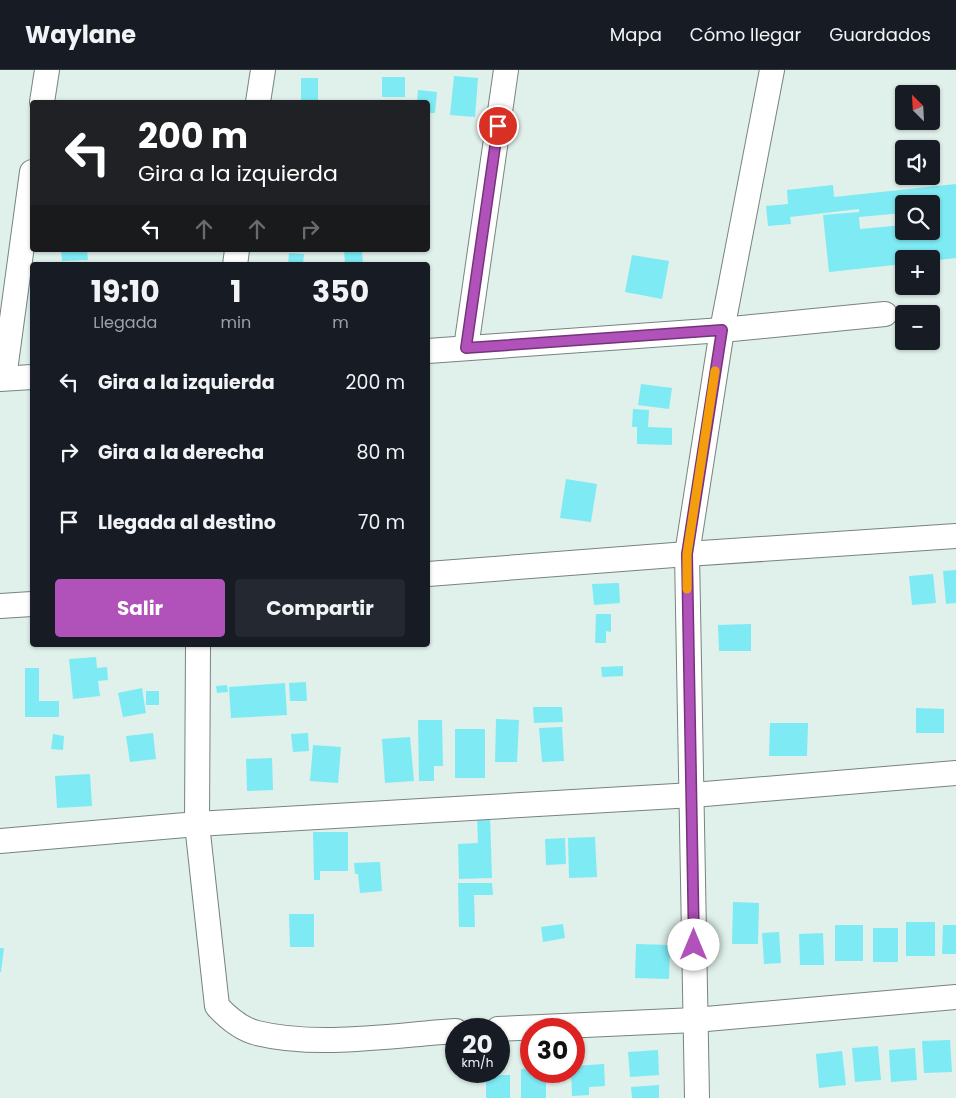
<!DOCTYPE html>
<html lang="es">
<meta charset="utf-8">
<style>
:root{--surface:#171b24;--page:#242831;--text:#f1f3f6;--muted:#9ea1a6;--line:#363941;--accent:#b151ba}
body{margin:0;font-family:Poppins,sans-serif;background:var(--page);color:var(--text);height:100vh;display:flex;flex-direction:column;font-size:19px;white-space:nowrap}
*{box-sizing:border-box;margin:0}
p{font-size:16px;color:var(--muted)}
.icon{flex:none;width:28px;height:28px;fill:none;stroke:currentColor;stroke-width:2;stroke-linecap:round;stroke-linejoin:round}
.map{position:relative;flex:1;overflow:hidden}
.sheet{position:absolute;left:30px;top:192px;width:400px;height:385px;display:flex;flex-direction:column;background:var(--surface);border-radius:5px;box-shadow:0 1px 4px #0004}
.sheet>*{flex:none}
.hud{position:absolute;left:30px;top:30px;width:400px;height:152px;border-radius:5px;box-shadow:0 1px 4px #0004;background:#202124;color:#fff;overflow:hidden}
.needle{width:32px;rotate:336deg}
.controls{position:absolute;left:895px;top:15px;display:grid;gap:10px}
.controls a{display:grid;place-items:center;width:45px;height:45px;border-radius:5px;background:var(--surface);box-shadow:0 1px 4px #0004;font-size:25px}
.speed{position:absolute;left:445px;top:948px;display:flex;gap:10px;font-size:25px;font-weight:700;text-align:center}
.speed>*{display:grid;place-content:center;width:65px;height:65px;border-radius:50%;background:var(--surface);box-shadow:0 1px 4px #0004;line-height:1}
.speed small{font-size:12px;font-weight:400}
.speed .limit{border:8px solid #d22;background:#fff;color:#111}
.pin{position:absolute;display:grid;place-items:center;width:42px;height:42px;color:#fff;margin:-21px;border:2px solid #fff;border-radius:50%;box-shadow:0 1px 5px #0007}
.me{position:absolute;width:55px;margin:-28px;rotate:0deg;stroke-linejoin:round;filter:drop-shadow(0 0 4px #0008)}
.turn{display:flex;align-items:center;gap:18px;height:105px;padding:0 25px;font-size:22px}
.turn .icon{width:65px;height:65px;stroke-width:2.5}
.turn b{display:block;font-size:35px;line-height:42px}
.lanes{display:flex;align-items:center;height:48px;padding:0 25px;background:#0003;justify-content:center;gap:25px;direction:ltr}
.lanes .off{opacity:.35}
.eta{display:flex;justify-content:space-evenly;align-items:center;height:85px;text-align:center}
.eta b{font-size:30px;font-weight:700;line-height:35px}
.action{display:flex;gap:10px;margin-top:auto;padding:10px 25px}
.action a{flex:1;height:58px;border-radius:5px;background:var(--accent);color:#fff;font-size:20px;font-weight:700;line-height:58px;text-align:center}
.action a+a{background:var(--page);color:var(--text)}
ul{padding:0;list-style:none}
li{display:flex;align-items:center;gap:15px;height:70px;padding:0 25px}
li div{flex:1}
li b{display:block;font-size:19px}
li em{font-style:normal}
header{display:flex;align-items:center;gap:30px;box-sizing:border-box;height:70px;padding:0 25px;background:var(--surface);border-bottom:1px solid var(--line)}
header strong{font-size:24px}
nav{display:flex;gap:28px;margin-inline-start:auto;font-size:18px}
.map>svg:first-child{display:block}
.building{fill:#7eeaf4;fill-rule:evenodd}
.lines{fill:none;stroke-linecap:round;stroke-linejoin:round}
.minor-casing{stroke:#76847f;stroke-width:26}
.minor{stroke:#fff;stroke-width:24}
.route-casing{stroke:#733579;stroke-width:12}
.route{stroke:#b151ba;stroke-width:9}
.slow{stroke:#f59e0b;stroke-width:9}
</style>
<header>
<strong>Waylane</strong>
<nav><a>Mapa</a><a>Cómo llegar</a><a>Guardados</a></nav>
</header>
<div class="map">
<svg width="956" height="1028" viewBox="0 0 956 1028">
<rect width="100%" height="100%" fill="#e0f0ea"/>
<g class="building">
<path d="M 454,6 L 478,8 L 475,47 L 450,45 Z"/>
<rect x="382" y="7" width="23" height="20"/>
<rect x="301" y="8" width="17" height="24"/>
<path d="M 418,20 L 437,22 L 435,43 L 428,43 L 428,32 L 417,32 Z"/>
<path d="M 956,114 L 956,188 L 931,191 L 931,189 L 904,189 L 904,194 L 829,202 L 823,145 L 859,142 L 859,139 L 790,147 L 791,154 L 768,156 L 766,136 L 788,134 L 787,120 L 833,115 L 834,127 ZM 904,134 L 931,134 L 931,140 L 936,139 L 937,151 L 931,152 L 931,161 L 904,161 L 904,155 L 860,159 L 859,147 L 904,143 Z"/>
<path d="M 61,180 L 87,180 L 88,190 L 62,191 Z"/>
<path d="M 344,180 L 362,180 L 363,195 L 345,195 Z"/>
<path d="M 289,183 L 304,184 L 303,195 L 288,195 Z"/>
<path d="M 632,185 L 669,191 L 662,229 L 625,222 Z"/>
<path d="M 641,314 L 672,318 L 669,339 L 638,335 Z"/>
<path d="M 633,339 L 649,340 L 648,357 L 672,358 L 672,375 L 637,374 L 637,357 L 632,357 Z"/>
<path d="M 566,409 L 597,414 L 591,452 L 560,448 Z"/>
<path d="M 956,500 L 956,533 L 946,534 L 943,501 Z"/>
<path d="M 933,504 L 936,533 L 912,535 L 909,506 Z"/>
<path d="M 619,513 L 620,533 L 594,535 L 592,514 Z"/>
<path d="M 596,544 L 611,544 L 611,562 L 606,561 L 606,573 L 595,573 Z"/>
<path d="M 751,554 L 751,581 L 719,581 L 718,555 Z"/>
<path d="M 96,587 L 97,598 L 107,597 L 108,610 L 98,611 L 100,626 L 73,629 L 69,589 Z"/>
<path d="M 623,596 L 623,606 L 602,607 L 601,597 Z"/>
<path d="M 25,598 L 39,598 L 39,631 L 59,631 L 59,647 L 25,647 Z"/>
<path d="M 306,612 L 307,631 L 290,631 L 289,613 Z"/>
<path d="M 285,613 L 287,645 L 231,648 L 229,617 Z"/>
<path d="M 227,615 L 228,622 L 217,623 L 216,616 Z"/>
<path d="M 142,618 L 146,643 L 123,647 L 118,623 Z"/>
<rect x="146" y="621" width="13" height="14"/>
<path d="M 533,637 L 562,637 L 563,652 L 534,653 Z"/>
<path d="M 916,638 L 944,639 L 944,663 L 916,663 Z"/>
<path d="M 496,649 L 519,650 L 517,692 L 495,692 Z"/>
<path d="M 418,650 L 442,650 L 443,696 L 434,696 L 434,711 L 419,711 Z"/>
<path d="M 770,653 L 808,653 L 807,686 L 769,686 Z"/>
<path d="M 562,657 L 564,691 L 542,692 L 539,658 Z"/>
<rect x="455" y="659" width="30" height="49"/>
<path d="M 153,663 L 156,689 L 130,692 L 126,666 Z"/>
<path d="M 308,663 L 309,681 L 293,682 L 291,664 Z"/>
<path d="M 53,664 L 64,666 L 63,680 L 51,679 Z"/>
<path d="M 410,667 L 414,711 L 385,713 L 382,669 Z"/>
<path d="M 313,675 L 341,677 L 338,713 L 310,711 Z"/>
<path d="M 272,688 L 273,720 L 247,721 L 246,689 Z"/>
<path d="M 90,704 L 92,736 L 57,738 L 55,706 Z"/>
<path d="M 490,746 L 492,808 L 459,809 L 458,774 L 478,773 L 477,747 Z"/>
<path d="M 313,762 L 348,762 L 348,801 L 320,801 L 320,810 L 314,810 Z"/>
<path d="M 595,767 L 597,807 L 569,808 L 568,768 Z"/>
<path d="M 565,768 L 566,794 L 546,795 L 545,769 Z"/>
<path d="M 380,792 L 382,821 L 360,823 L 358,804 L 355,804 L 354,793 Z"/>
<path d="M 458,813 L 492,813 L 493,825 L 474,825 L 475,857 L 459,857 Z"/>
<path d="M 733,832 L 759,833 L 758,874 L 732,874 Z"/>
<path d="M 289,844 L 314,844 L 314,877 L 290,877 Z"/>
<rect x="906" y="852" width="29" height="34"/>
<path d="M 563,854 L 565,868 L 543,872 L 541,857 Z"/>
<rect x="835" y="855" width="28" height="36"/>
<path d="M 943,855 L 956,855 L 956,884 L 942,884 Z"/>
<rect x="873" y="858" width="25" height="34"/>
<path d="M 779,862 L 781,893 L 764,894 L 762,863 Z"/>
<path d="M 823,863 L 824,895 L 800,895 L 799,864 Z"/>
<path d="M 636,874 L 670,875 L 669,909 L 635,908 Z"/>
<path d="M 0,878 L 4,878 L 1,902 L 0,902 Z"/>
<path d="M 950,970 L 952,1002 L 924,1003 L 922,971 Z"/>
<path d="M 878,976 L 881,1010 L 855,1012 L 852,978 Z"/>
<path d="M 915,978 L 917,1010 L 891,1012 L 889,980 Z"/>
<path d="M 658,980 L 659,1005 L 630,1007 L 628,982 Z"/>
<path d="M 842,981 L 846,1015 L 819,1018 L 816,984 Z"/>
<path d="M 604,994 L 605,1016 L 589,1017 L 589,1025 L 572,1026 L 571,1001 L 574,1001 L 574,996 Z"/>
<path d="M 521,999 L 546,1001 L 546,1028 L 521,1028 Z"/>
<rect x="486" y="1005" width="24" height="23"/>
<path d="M 659,1015 L 659,1028 L 632,1028 L 631,1017 Z"/>
</g>
<g class="lines">
<g class="minor-casing">
<g id="minor">
<path d="M 42,32 L 47,0"/>
<path d="M 258,32 L 263,0"/>
<path d="M 235,195 L 237,180"/>
<path d="M 466,278 L 506,0"/>
<path d="M 428,281 L 722,260 L 885,244"/>
<path d="M 4,308 L 32,102"/>
<path d="M 0,309 L 32,307"/>
<path d="M 428,504 L 687,484 L 956,466"/>
<path d="M 0,536 L 32,534"/>
<path d="M 198,575 L 197,754 L 217,936 C 228,948 241,959 257,963 C 318,978 394,965 456,961"/>
<path d="M 0,771 L 197,754 L 693,725 L 956,703"/>
<path d="M 498,959 L 695,950 L 956,927"/>
<path d="M 697,1028 L 687,484 L 722,260 L 772,0"/>
</g>
</g>
<use href="#minor" class="minor"/>
</g>
<g class="lines">
<g class="route-casing">
<path id="route" d="M 498,56 L 466,278 L 722,260 L 687,484 L 694,875"/>
</g>
<use href="#route" class="route"/>
<path class="slow" d="M 687,519 L 687,484 L 715,301"/>
</g>
</svg>
<div class="controls">
<a><svg class="needle" viewBox="-14 -14 28 28"><path d="M0-13l5 13h-10z" fill="#e53935"/><path d="M0 13l5-13h-10z" fill="#9ea1a6"/></svg></a>
<a><svg class="icon" aria-label="sound" viewBox="0 0 24 24"><path d="M4 9h4l5-4v14l-5-4H4zM17 9q2 3 0 6"/></svg></a>
<a><svg class="icon" aria-label="search" viewBox="0 0 24 24"><circle cx="10" cy="10" r="6"/><path d="M15 15l6 6"/></svg></a>
<a>+</a>
<a>−</a>
</div>
<div class="speed"><div>20<small>km/h</small></div><div class="limit">30</div></div>
<div class="pin" style="left:498px;top:56px;background:#d93025"><svg class="icon" aria-label="arrive" viewBox="0 0 24 24"><path d="M6 21V4h12l-3 4 3 4H6"/></svg></div>
<svg class="me" style="left:694px;top:875px" viewBox="-20 -20 40 40"><circle r="19" fill="#fff"/><path d="M0-13L10 11 0 6-10 11z" fill="#b151ba"/></svg>
<div class="hud">
<div class="turn"><svg class="icon" aria-label="left" viewBox="0 0 24 24"><path d="M17 20v-9H6M10 6l-5 5 5 5"/></svg><div><b>200 m</b>Gira a la izquierda</div></div>
<div class="lanes"><svg class="icon" aria-label="left" viewBox="0 0 24 24"><path d="M17 20v-9H6M10 6l-5 5 5 5"/></svg><svg class="icon off" aria-label="ahead" viewBox="0 0 24 24"><path d="M12 20V5M6 11l6-6 6 6"/></svg><svg class="icon off" aria-label="ahead" viewBox="0 0 24 24"><path d="M12 20V5M6 11l6-6 6 6"/></svg><svg class="icon off" aria-label="right" viewBox="0 0 24 24"><path d="M7 20v-9h11M14 6l5 5-5 5"/></svg></div>
</div>
<section class="sheet">
<div class="eta">
<div><b>19:10</b><p>Llegada</p></div>
<div><b>1</b><p>min</p></div>
<div><b>350</b><p>m</p></div>
</div>
<ul>
<li><svg class="icon" aria-label="left" viewBox="0 0 24 24"><path d="M17 20v-9H6M10 6l-5 5 5 5"/></svg><div><b>Gira a la izquierda</b></div><em>200 m</em></li>
<li><svg class="icon" aria-label="right" viewBox="0 0 24 24"><path d="M7 20v-9h11M14 6l5 5-5 5"/></svg><div><b>Gira a la derecha</b></div><em>80 m</em></li>
<li><svg class="icon" aria-label="arrive" viewBox="0 0 24 24"><path d="M6 21V4h12l-3 4 3 4H6"/></svg><div><b>Llegada al destino</b></div><em>70 m</em></li>
</ul>
<div class="action"><a>Salir</a><a>Compartir</a></div>
</section>
</div>
